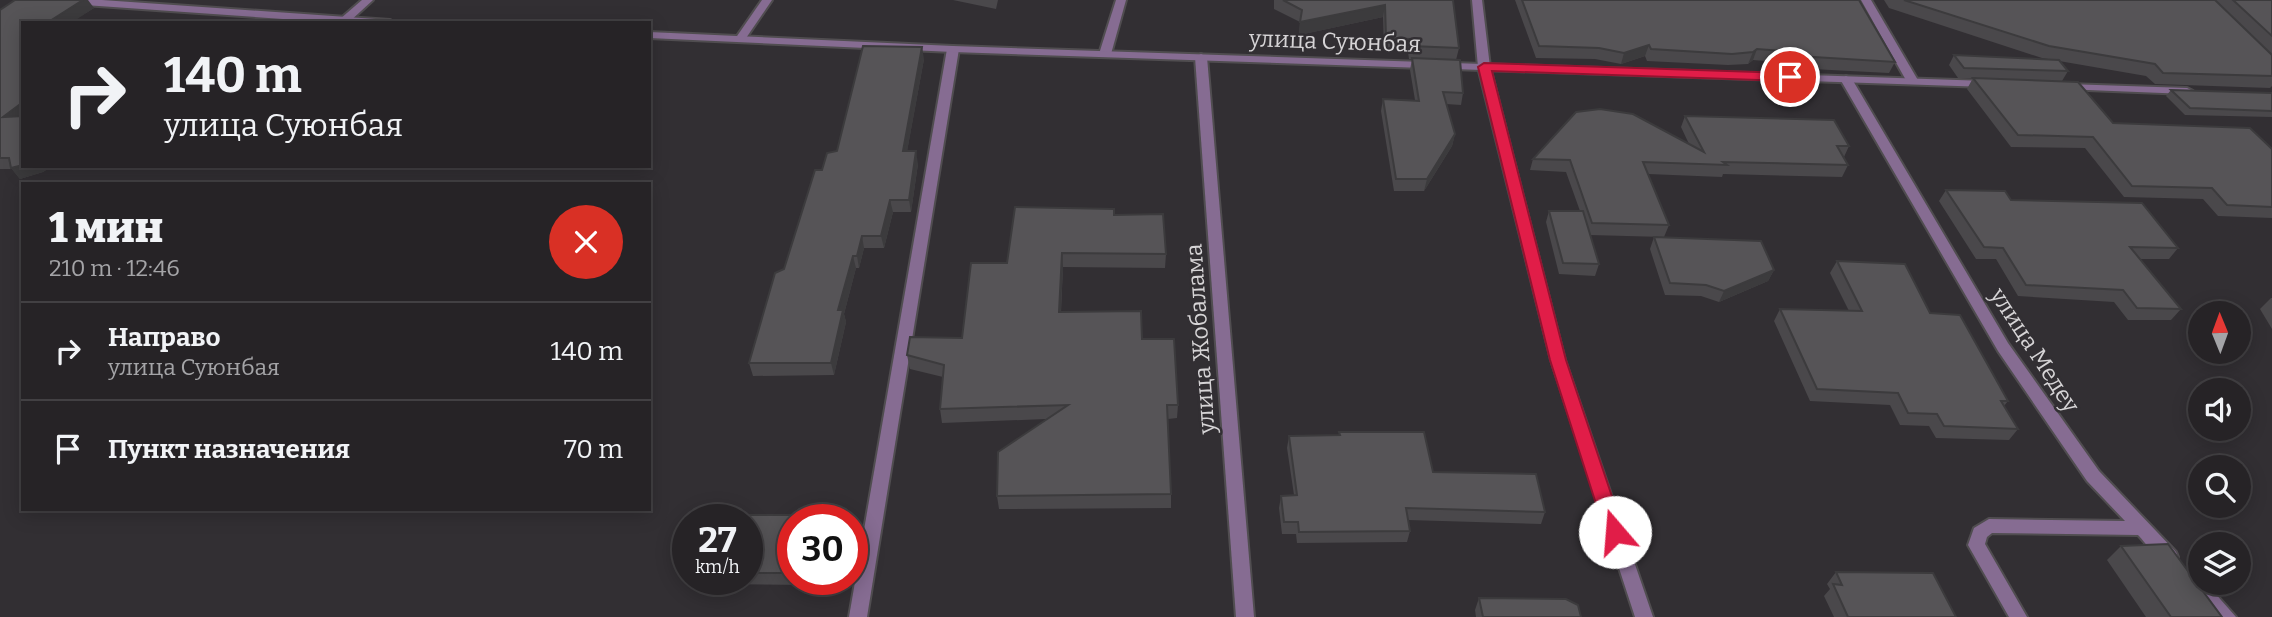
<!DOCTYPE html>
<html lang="ru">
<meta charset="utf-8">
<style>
:root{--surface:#262326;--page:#322f32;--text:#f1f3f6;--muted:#a4a4a7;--line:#424043}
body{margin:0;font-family:Bitter,serif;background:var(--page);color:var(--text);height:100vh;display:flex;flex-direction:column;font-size:26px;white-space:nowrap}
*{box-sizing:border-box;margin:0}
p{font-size:23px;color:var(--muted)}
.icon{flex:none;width:38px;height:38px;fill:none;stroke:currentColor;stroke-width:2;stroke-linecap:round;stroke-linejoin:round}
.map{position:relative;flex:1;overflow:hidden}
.panel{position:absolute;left:21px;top:182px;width:630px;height:329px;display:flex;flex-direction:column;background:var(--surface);border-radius:0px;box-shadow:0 4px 18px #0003,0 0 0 2px var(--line)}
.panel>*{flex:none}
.guide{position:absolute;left:21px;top:21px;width:630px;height:147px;border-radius:0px;box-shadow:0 4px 18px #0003,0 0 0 2px var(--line);background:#262326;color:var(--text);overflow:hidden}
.needle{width:46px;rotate:359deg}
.buttons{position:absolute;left:2188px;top:301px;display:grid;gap:14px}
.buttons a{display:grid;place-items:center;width:63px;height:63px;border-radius:50%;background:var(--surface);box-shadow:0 4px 18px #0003,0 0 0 2px var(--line);font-size:35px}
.speed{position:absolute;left:672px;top:504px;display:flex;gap:14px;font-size:35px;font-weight:700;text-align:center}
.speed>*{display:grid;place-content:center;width:91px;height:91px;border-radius:50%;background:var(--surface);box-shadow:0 4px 18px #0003,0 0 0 2px var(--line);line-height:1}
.speed small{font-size:18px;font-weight:400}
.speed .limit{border:10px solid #d22;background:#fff;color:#111}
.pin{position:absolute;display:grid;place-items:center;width:60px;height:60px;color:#fff;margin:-30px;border:4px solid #fff;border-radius:50%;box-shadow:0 2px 7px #0007}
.me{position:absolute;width:77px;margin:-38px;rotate:342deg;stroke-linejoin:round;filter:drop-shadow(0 0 5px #0008)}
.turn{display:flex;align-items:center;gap:24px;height:147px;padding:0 28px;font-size:32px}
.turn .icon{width:91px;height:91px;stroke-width:2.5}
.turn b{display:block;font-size:49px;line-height:60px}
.round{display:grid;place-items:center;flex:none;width:74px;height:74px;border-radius:37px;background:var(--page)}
.head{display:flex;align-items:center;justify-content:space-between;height:119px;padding:0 28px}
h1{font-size:42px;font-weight:800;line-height:52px}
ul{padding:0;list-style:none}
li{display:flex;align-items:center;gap:21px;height:98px;padding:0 28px;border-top:2px solid var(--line)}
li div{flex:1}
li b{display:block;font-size:26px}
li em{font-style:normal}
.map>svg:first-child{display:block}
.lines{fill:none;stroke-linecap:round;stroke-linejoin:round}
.minor-casing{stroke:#504d50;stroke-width:4}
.tertiary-casing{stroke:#504d50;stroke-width:4}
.minor{fill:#866c92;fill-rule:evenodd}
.tertiary{fill:#866c92;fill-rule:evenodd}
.wall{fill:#4a484b}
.shaded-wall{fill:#3c3b3d}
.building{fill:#565457;stroke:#3c3b3d;stroke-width:2}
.route{fill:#e11d48;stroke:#92132f;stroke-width:2}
.labels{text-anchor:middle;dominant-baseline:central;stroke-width:5;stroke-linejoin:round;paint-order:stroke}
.street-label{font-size:23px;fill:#d6d4d6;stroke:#322f33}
</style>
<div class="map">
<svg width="2272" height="617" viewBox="0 0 2272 617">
<rect width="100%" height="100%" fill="#322f33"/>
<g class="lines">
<g class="minor-casing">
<g id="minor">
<path d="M 362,0 L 373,0 L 348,23 L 340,23 L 340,19 Z"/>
<path d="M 762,0 L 772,0 L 744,41 L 736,41 L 735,39 Z"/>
<path d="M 1116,0 L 1126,0 L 1111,54 L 1105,57 L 1099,54 Z"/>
<path d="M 1472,0 L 1482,0 L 1490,67 L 1565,360 L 1653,617 L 1635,617 L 1551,360 L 1478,67 Z"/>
<path d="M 1861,0 L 1871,0 L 1919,82 L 1917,84 L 1909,84 L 1907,82 Z"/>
<path d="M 953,46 L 959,49 L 867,617 L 849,617 L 947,49 Z"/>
<path d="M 1201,54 L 1207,57 L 1254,617 L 1236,617 L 1195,57 Z"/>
<path d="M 1846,76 L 1852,79 L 2008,343 L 2099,471 L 2176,552 L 2178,557 L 2176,562 C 2161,567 2148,545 2138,535 L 1992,533 L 1987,537 L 1985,544 L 2027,617 L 2009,617 L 1968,545 L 1974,528 L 1989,519 L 2125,521 L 2087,481 L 1998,351 L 1840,79 Z"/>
<path d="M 2194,575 L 2200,577 L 2200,583 L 2206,583 L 2236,617 L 2216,617 L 2188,587 L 2185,582 L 2188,577 Z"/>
</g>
</g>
<g class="tertiary-casing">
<g id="tertiary">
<path d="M 51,0 L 102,0 L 390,20 L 395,23 L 340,23 L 56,3 Z"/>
<path d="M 649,32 L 953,46 L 1987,81 L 1993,84 L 1987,87 L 953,52 L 649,38 Z"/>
<path d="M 2067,84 L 2187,88 L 2193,91 L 2187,94 L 2063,89 L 2063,85 Z"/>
</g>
</g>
<use href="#minor" class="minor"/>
<use href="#tertiary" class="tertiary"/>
</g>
<g class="wall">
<path d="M 953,0 L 998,0 L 996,9 Z"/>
<path d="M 1274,0 L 1453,0 L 1459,48 L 1456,60 L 1463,93 L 1461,105 L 1446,104 L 1455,134 L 1452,146 L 1424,191 L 1394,191 L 1381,111 L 1383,99 L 1415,100 L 1410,70 L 1412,59 L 1409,59 L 1408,52 L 1384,50 L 1383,17 L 1299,35 L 1300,22 L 1274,9 Z"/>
<path d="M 1515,0 L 1859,0 L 1895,62 L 1889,73 L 1792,68 L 1789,63 L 1753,60 L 1748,64 L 1728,65 L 1647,61 L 1645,56 L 1621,64 L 1595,59 L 1536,58 Z"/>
<path d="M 1884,0 L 2272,0 L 2272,86 L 2270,88 L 2155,84 L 2146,76 L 2059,61 L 2068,71 L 2062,81 L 2113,123 L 2272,149 L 2272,218 L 2218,216 L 2203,199 L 2124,197 L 2085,148 L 2011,147 L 1967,89 L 1973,78 L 1958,78 L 1949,65 L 1954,55 L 2054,60 L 2042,58 L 1889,8 Z"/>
<path d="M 94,8 L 76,19 L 127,21 L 128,23 L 23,23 L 23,166 L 52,166 L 43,172 L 20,179 L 12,169 L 0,169 L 0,10 Z"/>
<path d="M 924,59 L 907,151 L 918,164 L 911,212 L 893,212 L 884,248 L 864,248 L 859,268 L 856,268 L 844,314 L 846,322 L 834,375 L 753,376 L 749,363 L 822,170 L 837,151 Z"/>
<path d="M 2171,90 L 2272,93 L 2272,117 L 2185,115 L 2166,96 Z"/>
<path d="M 1685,116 L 1849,146 L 1844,157 L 1848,165 L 1842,177 L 1723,174 L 1722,177 L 1648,174 L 1669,225 L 1664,237 L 1590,235 L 1599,264 L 1595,276 L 1559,274 L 1546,222 L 1549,211 L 1580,211 L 1566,172 L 1530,170 L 1533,159 L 1689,144 L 1681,127 Z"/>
<path d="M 1946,190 L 2011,200 L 2178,248 L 2169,259 L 2140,259 L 2181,309 L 2171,320 L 2128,320 L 2114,302 L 2018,296 L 1996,259 L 1976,259 L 1939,201 Z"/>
<path d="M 1114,215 L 1166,254 L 1165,268 L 1063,267 L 1061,312 L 1142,339 L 1178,405 L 1177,418 L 1168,419 L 1171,494 L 1171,508 L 999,509 L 997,496 L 1046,419 L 942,423 L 940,409 L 943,377 L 910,369 L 907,355 L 962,338 L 1007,263 Z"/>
<path d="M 1654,237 L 1774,270 L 1768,281 L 1719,302 L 1701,296 L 1665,295 L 1650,249 Z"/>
<path d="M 1837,261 L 1930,313 L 2008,401 L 2004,406 L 2018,429 L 2009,440 L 1936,438 L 1929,426 L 1900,425 L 1890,405 L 1810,401 L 1774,321 L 1780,309 L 1849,311 L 1830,273 Z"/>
<path d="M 2271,298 L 2272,298 L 2272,329 L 2260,309 Z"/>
<path d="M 1339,432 L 1433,472 L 1545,512 L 1541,524 L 1408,520 L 1410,531 L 1407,542 L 1297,543 L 1296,534 L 1282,534 L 1279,508 L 1281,496 L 1294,495 L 1287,448 L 1289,436 L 1339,435 Z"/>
<path d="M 747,520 L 793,520 L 793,579 L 803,579 L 805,585 L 712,584 L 710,579 L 747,579 Z"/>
<path d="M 2121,546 L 2222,617 L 2146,617 L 2107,560 Z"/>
<path d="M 1836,572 L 1956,617 L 1834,617 L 1824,596 L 1830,589 L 1827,584 Z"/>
<path d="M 1479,598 L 1581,617 L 1476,617 L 1475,610 Z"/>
</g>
<g class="shaded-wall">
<path d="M 83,0 L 88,0 L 94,8 L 71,23 L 53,19 Z"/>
<path d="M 1385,5 L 1383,17 L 1299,35 L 1300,22 Z"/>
<path d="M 1649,45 L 1645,56 L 1621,64 L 1624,53 Z"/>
<path d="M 922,47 L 924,59 L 905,163 L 903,151 Z"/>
<path d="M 1757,49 L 1753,60 L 1748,64 L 1753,52 Z"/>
<path d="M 23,102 L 23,119 L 3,117 Z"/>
<path d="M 1455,134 L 1452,146 L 1424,191 L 1427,179 Z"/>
<path d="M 916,151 L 918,164 L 911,212 L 909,200 Z"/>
<path d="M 23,165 L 23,166 L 52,166 L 43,172 L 20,179 L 11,168 Z"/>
<path d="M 890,200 L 893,212 L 884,248 L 881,236 Z"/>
<path d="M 862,236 L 864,248 L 859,268 L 857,256 Z"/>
<path d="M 1062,253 L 1063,267 L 1060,326 L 1059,312 Z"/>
<path d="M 853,256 L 856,268 L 844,314 L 846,322 L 834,375 L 831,363 L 838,310 Z"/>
<path d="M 1774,270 L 1768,281 L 1719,302 L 1724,291 Z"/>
</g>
<g class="building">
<path d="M 15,0 L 83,0 L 53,19 L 127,21 L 124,23 L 23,23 L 23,102 L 3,117 L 23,116 L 23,165 L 11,168 L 9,158 L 0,158 L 0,10 Z"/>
<path d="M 1283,0 L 1453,0 L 1459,48 L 1411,46 L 1410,39 L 1386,38 L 1385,5 L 1300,22 L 1302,10 Z"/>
<path d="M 1522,0 L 1859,0 L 1895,62 L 1797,56 L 1794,52 L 1757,49 L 1753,52 L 1732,54 L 1651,49 L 1649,45 L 1624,53 L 1599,48 L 1539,46 Z"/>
<path d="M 1904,0 L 2215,0 L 2272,55 L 2272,76 L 2163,73 L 2155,64 L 2049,46 Z"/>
<path d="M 2233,0 L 2272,0 L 2272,36 Z"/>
<path d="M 863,46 L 922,47 L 903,151 L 916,151 L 909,200 L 890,200 L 881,236 L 862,236 L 857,256 L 853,256 L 838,310 L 843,310 L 831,363 L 749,363 L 775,273 L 784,269 L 815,170 L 822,170 L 827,153 L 837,151 Z"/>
<path d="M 1954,55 L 2059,60 L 2068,71 L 1964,68 Z"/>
<path d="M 1412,58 L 1460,60 L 1463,93 L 1443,92 L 1455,134 L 1427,179 L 1396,179 L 1383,99 L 1419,101 Z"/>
<path d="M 1973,78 L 2078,82 L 2113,123 L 2250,128 L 2272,149 L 2272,207 L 2227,205 L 2212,188 L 2132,186 L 2093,137 L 2018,135 Z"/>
<path d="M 2171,90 L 2272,93 L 2272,111 L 2190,108 Z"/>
<path d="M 1600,109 L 1633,114 L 1704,152 L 1685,116 L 1834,120 L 1849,146 L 1837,146 L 1848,165 L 1723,162 L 1727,165 L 1643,162 L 1669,225 L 1592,223 L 1570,160 L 1533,159 L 1576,112 Z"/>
<path d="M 1946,190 L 2005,191 L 2011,200 L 2142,203 L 2178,248 L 2130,247 L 2181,309 L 2137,308 L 2123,290 L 2026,285 L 2003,248 L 1984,247 Z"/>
<path d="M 1015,207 L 1114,209 L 1114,215 L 1163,214 L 1166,254 L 1062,253 L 1059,312 L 1141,311 L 1142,339 L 1174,339 L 1178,405 L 1167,405 L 1171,494 L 997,496 L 998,452 L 1068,405 L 940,409 L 944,365 L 907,355 L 910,337 L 962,338 L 971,263 L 1007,263 Z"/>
<path d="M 1549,211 L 1583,211 L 1599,264 L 1563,263 Z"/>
<path d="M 1654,237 L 1761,241 L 1774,270 L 1724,291 L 1706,285 L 1670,283 Z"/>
<path d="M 1837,261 L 1905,264 L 1930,313 L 1960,315 L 2008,401 L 2001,401 L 2018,429 L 1944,426 L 1937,414 L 1908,413 L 1898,393 L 1817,389 L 1780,309 L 1862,311 Z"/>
<path d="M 1339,432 L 1424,432 L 1433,472 L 1536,474 L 1545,512 L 1406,508 L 1410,531 L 1299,532 L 1298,522 L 1284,522 L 1281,496 L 1297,495 L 1289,436 L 1340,435 Z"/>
<path d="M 724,515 L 790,515 L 801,520 L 793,520 L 793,539 L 790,541 L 793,549 L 793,573 L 747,573 L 747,520 L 723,520 Z"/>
<path d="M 2168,544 L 2222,617 L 2171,617 L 2121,546 Z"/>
<path d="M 1836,572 L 1933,573 L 1956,617 L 1848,617 L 1833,584 L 1842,585 Z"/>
<path d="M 1479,598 L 1566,599 L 1578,605 L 1581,617 L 1483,617 Z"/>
</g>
<path class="route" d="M 1484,63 L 1790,73 L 1797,77 L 1790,81 L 1492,71 L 1566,360 L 1624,532 L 1621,537 L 1608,537 L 1605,532 L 1550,360 L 1478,67 Z"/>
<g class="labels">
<g class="street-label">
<text transform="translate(1335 41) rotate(2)">улица Суюнбая</text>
<text transform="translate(1200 339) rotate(-94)">улица Жобалама</text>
<text transform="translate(2035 350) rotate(57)">улица Медеу</text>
</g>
</g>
</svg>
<div class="buttons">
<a><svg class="needle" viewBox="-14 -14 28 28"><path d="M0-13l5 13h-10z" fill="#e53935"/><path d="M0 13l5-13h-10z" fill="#a4a4a7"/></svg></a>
<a><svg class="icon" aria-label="sound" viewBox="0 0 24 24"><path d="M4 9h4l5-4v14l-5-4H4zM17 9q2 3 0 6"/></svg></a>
<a><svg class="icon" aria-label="search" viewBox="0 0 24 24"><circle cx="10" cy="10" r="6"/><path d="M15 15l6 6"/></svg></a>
<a><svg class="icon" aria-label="layers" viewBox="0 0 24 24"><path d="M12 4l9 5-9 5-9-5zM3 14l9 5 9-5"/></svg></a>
</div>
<div class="speed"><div>27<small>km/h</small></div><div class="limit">30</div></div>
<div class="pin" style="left:1790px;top:77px;background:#d93025"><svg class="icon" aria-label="arrive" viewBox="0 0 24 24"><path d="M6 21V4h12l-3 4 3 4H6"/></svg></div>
<svg class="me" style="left:1615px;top:532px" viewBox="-20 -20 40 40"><circle r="19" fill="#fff"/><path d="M0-13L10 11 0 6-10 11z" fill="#e11d48"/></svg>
<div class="guide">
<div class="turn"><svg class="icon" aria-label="right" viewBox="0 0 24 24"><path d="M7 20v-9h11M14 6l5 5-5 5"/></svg><div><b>140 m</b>улица Суюнбая</div></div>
</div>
<section class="panel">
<div class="head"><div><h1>1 мин</h1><p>210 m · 12:46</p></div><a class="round" style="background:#d93025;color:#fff"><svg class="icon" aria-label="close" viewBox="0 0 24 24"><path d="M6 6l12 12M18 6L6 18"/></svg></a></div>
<ul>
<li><svg class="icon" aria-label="right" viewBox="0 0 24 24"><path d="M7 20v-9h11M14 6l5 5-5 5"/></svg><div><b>Направо</b><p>улица Суюнбая</p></div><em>140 m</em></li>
<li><svg class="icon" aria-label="arrive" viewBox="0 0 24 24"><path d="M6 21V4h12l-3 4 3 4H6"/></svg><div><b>Пункт назначения</b></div><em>70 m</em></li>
</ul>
</section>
</div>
